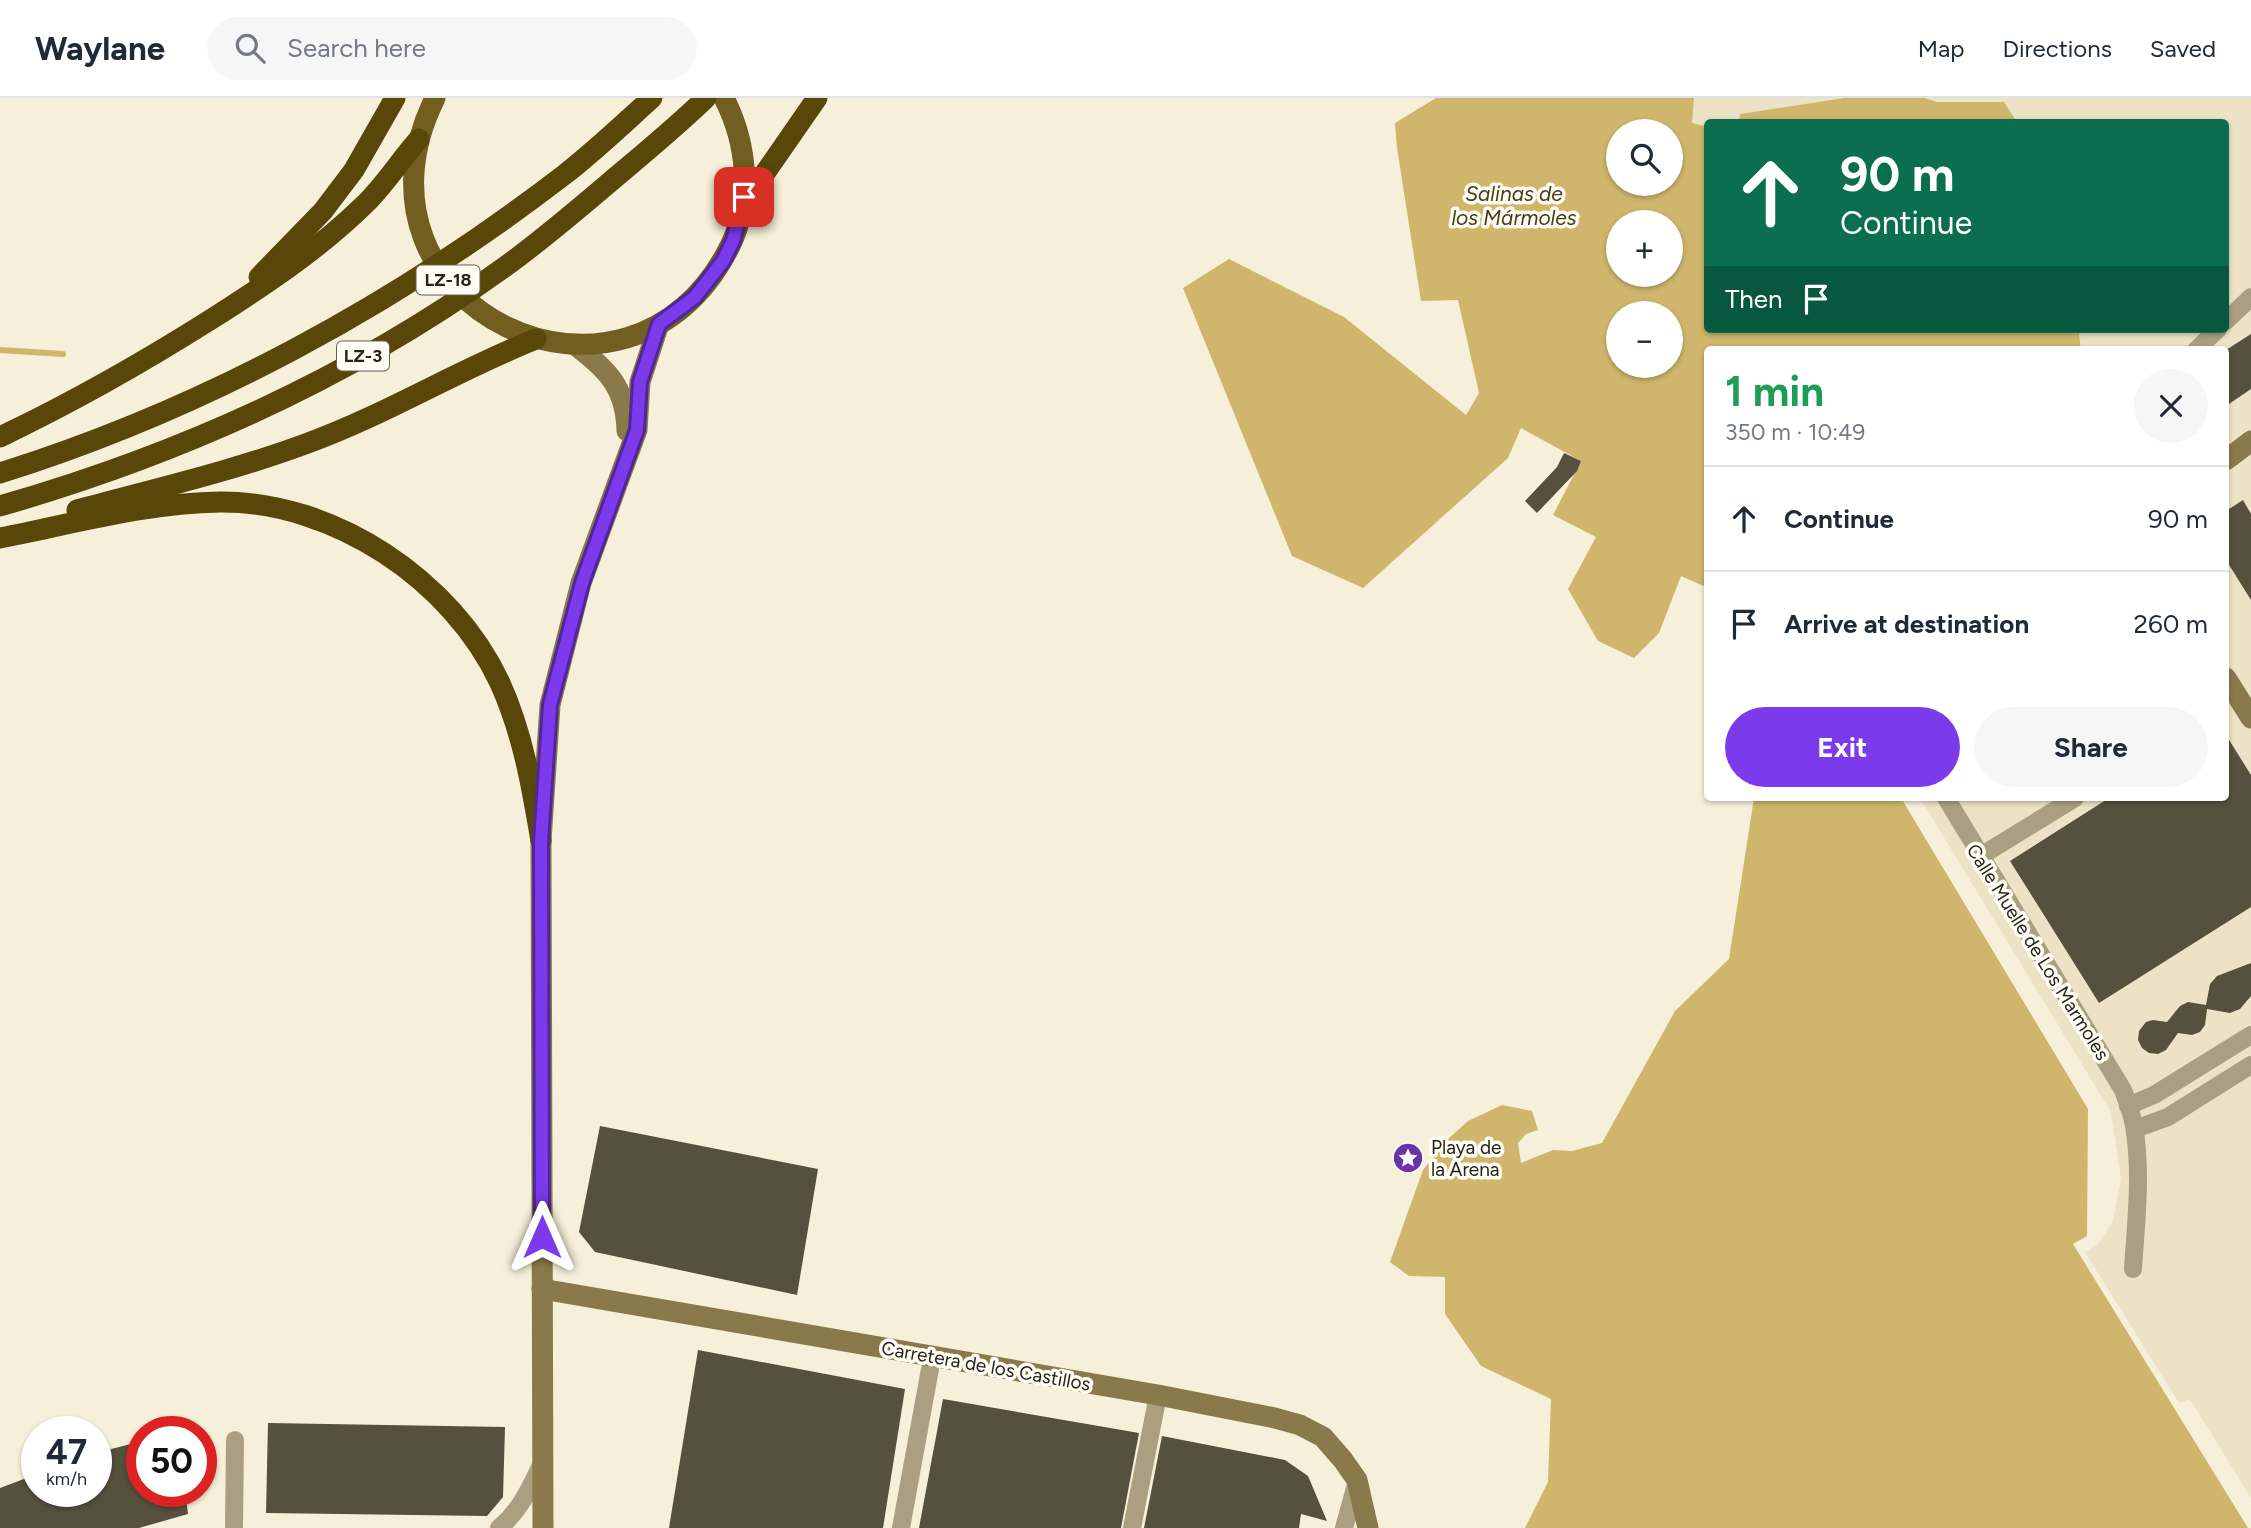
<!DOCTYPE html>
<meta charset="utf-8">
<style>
:root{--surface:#fff;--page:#f6f6f7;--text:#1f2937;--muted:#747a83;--line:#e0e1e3;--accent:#7c3aed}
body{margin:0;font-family:Figtree,sans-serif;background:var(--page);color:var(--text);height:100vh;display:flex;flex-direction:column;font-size:26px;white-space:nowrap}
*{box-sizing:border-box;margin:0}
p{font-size:23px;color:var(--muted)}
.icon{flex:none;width:38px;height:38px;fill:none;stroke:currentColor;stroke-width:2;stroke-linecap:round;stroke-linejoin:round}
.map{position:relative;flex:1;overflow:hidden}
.drawer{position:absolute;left:1704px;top:248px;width:525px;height:455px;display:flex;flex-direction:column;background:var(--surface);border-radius:7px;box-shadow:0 2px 5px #0004}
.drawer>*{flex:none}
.guide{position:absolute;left:1704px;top:21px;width:525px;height:214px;border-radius:7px;box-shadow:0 2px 5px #0004;background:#0b6e4f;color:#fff;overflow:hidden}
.controls{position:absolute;left:1606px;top:21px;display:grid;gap:14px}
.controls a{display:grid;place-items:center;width:77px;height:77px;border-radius:50%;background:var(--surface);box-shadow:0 2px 5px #0004;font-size:35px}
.speed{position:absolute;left:21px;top:1318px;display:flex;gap:14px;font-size:35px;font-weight:700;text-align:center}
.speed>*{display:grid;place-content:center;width:91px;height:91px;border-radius:50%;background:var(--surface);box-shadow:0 2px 5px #0004;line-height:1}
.speed small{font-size:18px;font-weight:400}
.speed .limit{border:10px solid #d22;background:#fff;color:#111}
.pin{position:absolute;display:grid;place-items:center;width:60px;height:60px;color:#fff;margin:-30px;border-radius:14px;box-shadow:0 4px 10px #0006}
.me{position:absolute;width:77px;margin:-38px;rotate:0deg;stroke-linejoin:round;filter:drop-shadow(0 0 5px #0008)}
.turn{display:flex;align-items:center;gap:24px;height:147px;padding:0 21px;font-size:32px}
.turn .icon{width:91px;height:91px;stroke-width:2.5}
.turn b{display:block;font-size:49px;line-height:60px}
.then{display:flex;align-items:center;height:66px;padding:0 21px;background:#0003;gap:14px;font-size:26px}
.round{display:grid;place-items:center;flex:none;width:74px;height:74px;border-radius:37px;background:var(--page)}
.headline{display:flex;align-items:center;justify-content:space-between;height:119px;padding:0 21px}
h1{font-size:42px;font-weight:700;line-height:52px;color:#1e9e55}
.button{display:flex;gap:14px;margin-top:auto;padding:14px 21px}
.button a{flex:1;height:80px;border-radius:42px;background:var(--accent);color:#fff;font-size:28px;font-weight:700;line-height:80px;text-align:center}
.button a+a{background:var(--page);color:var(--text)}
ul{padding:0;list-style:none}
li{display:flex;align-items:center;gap:21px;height:105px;padding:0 21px;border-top:2px solid var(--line)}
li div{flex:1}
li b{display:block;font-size:26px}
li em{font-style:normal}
header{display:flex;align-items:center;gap:42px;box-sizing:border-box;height:98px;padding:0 35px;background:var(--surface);border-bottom:2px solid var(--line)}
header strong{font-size:33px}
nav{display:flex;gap:38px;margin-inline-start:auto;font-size:24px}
.search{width:490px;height:63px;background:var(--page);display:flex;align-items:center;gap:18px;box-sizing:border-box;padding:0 24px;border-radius:38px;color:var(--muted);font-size:26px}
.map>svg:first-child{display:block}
.built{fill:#ece2c5}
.water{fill:#cfb66c;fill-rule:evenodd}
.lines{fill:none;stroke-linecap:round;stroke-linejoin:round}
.stream{stroke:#cfb66c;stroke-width:6}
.building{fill:#56503e}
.street{stroke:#aaa081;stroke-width:18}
.secondary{stroke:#89794b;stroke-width:21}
.primary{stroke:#715e20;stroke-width:21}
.highway{stroke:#594709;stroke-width:21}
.route-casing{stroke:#51269a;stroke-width:18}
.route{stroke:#7c3aed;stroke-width:12}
.labels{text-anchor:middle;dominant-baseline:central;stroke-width:7;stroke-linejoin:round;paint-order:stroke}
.shield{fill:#fffcf3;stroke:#66635b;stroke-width:2}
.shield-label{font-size:18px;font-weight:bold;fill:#24221a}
.street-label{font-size:19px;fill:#24221a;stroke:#fffcf3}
.poi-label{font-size:19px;fill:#24221a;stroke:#fffcf3;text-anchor:start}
.water-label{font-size:21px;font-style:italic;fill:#463b1a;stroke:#fffcf3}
</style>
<header>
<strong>Waylane</strong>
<div class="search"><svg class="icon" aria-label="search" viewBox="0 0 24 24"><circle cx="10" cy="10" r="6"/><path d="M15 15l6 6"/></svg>Search here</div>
<nav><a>Map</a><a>Directions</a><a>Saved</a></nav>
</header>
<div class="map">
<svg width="2251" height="1430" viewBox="0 0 2251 1430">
<rect width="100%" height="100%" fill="#f6efd9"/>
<g class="built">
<path d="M 1694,0 L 1844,0 L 1740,16 L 1739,24 L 1708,24 L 1708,29 L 1692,26 Z"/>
<path d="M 1925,0 L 2251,0 L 2251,1400 L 2190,1301 L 2179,1305 L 2085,1154 L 2099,1145 L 2113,1123 L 2121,1080 L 2111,1014 L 1920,700 L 2226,700 L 2226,252 L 2081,252 L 2079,236 L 2082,231 L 2226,231 L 2226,24 L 2017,24 L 2004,4 L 1937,4 Z"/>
</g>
<g class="water">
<path d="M 1436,0 L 1694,0 L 1692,25 L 1708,29 L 1708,231 L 2082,231 L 2079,236 L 2081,252 L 1708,252 L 1708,490 L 1681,478 L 1659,535 L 1634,560 L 1598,543 L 1568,491 L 1596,439 L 1553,417 L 1581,363 L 1521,330 L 1508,360 L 1363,490 L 1292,458 L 1183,190 L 1229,161 L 1344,219 L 1466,317 L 1479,295 L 1458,202 L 1421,203 L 1397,50 L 1395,25 ZM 1619,33 L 1671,33 L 1671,86 L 1619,86 ZM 1619,124 L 1671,124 L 1671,177 L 1619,177 ZM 1619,215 L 1671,215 L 1671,268 L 1619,268 Z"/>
<path d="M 1844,0 L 1925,0 L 1937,4 L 2004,4 L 2017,24 L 1739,24 L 1740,16 Z"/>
<path d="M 1754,700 L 1901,700 L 2088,1011 L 2087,1138 L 2073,1146 L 2248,1430 L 1525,1430 L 1548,1384 L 1551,1301 L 1481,1268 L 1445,1216 L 1445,1179 L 1409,1178 L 1390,1164 L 1423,1072 L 1446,1043 L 1468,1023 L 1502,1007 L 1532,1013 L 1538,1032 L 1526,1036 L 1518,1045 L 1521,1065 L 1553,1052 L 1572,1053 L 1602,1045 L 1675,913 L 1729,861 Z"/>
</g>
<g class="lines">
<path class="stream" d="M 0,252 L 63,256"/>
</g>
<g class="building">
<path d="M 2251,236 L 2251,291 L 2226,308 L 2226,252 Z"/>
<path d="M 1564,355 L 1581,363 L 1577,373 L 1537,415 L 1525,403 L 1557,369 Z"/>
<path d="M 2243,402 L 2251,416 L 2251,502 L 2226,462 L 2226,413 Z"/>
<path d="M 2226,637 L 2251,677 L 2251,809 L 2099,905 L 2010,763 L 2109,700 L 2226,700 Z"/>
<path d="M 2251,865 L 2251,898 L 2240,911 L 2230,915 L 2207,911 L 2205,927 L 2200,934 L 2192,937 L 2178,935 L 2166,952 L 2158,956 L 2149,955 L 2142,950 L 2138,942 L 2139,933 L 2146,924 L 2153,922 L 2167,924 L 2180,908 L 2188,904 L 2206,907 L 2210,886 L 2217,878 Z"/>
<path d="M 600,1028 L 818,1071 L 797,1197 L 595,1154 L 579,1134 Z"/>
<path d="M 698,1252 L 905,1291 L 883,1430 L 669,1430 Z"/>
<path d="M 943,1301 L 1139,1335 L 1121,1430 L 919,1430 Z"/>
<path d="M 268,1325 L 505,1329 L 503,1399 L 487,1418 L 266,1415 Z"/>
<path d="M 1162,1338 L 1285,1362 L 1308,1378 L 1327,1423 L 1301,1416 L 1299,1430 L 1144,1430 Z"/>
<path d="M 142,1343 L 142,1393 L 185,1393 L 188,1416 L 139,1430 L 0,1430 L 0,1390 L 37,1376 L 37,1393 L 96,1393 L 96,1355 Z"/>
</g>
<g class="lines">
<g class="street">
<path d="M 2226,223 L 2251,199"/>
<path d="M 2196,252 L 2218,231"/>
<path d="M 1946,700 L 2123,992 C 2127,1003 2132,1016 2134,1028 C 2142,1075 2136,1124 2133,1171"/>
<path d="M 1979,759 L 2075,700"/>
<path d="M 2128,1008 L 2154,997 L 2251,937"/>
<path d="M 2135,1031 L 2168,1019 L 2251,967"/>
<path d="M 234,1430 L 235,1342"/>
<path d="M 499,1430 C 521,1412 531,1388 543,1363"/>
<path d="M 901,1430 L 932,1260"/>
<path d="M 1132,1430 L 1158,1297"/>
<path d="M 1344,1430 L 1357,1383"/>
</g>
<g class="secondary">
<path d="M 574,246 C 607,272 626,288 627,333"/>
<path d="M 2226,362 L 2251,343"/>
<path d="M 2226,580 L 2251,620"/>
<path d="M 542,1191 L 1158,1297 L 1275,1320 L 1300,1327 L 1323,1339 L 1343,1362 L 1357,1382 L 1368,1430"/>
<path d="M 543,1430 L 541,743 L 550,607 L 581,485 L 637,332 L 640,284 L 659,226"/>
</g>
<path class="primary" d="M 435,0 C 332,209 629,351 730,148 C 753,101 747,45 724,0"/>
<g class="highway">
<path d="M 744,99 L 765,75 L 817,0"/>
<path d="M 259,179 L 323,113 L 354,72 L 395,0"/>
<path d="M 0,339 C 73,304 142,265 210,222 C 265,187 318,152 364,107 C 385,87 400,62 419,41"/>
<path d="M 0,375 C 204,311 395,207 564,77 C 595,53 623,26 652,0"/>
<path d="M 0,408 C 181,356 354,278 506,168 C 542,142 576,113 610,84 C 642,57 675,30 706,0"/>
<path d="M 77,412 C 154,391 233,373 308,345 C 387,316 458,272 536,241"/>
<path d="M 0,440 C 72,426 146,405 220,404 C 334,403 452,482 500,585 C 523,636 532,689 541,743"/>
</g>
</g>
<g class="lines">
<g class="route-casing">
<path id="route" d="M 542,1139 L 541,744 L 550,607 L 582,485 L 637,332 L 640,284 L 659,226 L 695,199 L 723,163 L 733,143 L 744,99"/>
</g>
<use href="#route" class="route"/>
</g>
<defs>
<g id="sight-disc" transform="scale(1.575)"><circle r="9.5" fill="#6b33a9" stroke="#fffcf3"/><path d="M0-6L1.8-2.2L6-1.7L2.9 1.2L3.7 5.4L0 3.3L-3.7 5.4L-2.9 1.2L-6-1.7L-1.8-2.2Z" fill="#fff"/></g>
</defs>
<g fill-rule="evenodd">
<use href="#sight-disc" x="1408" y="1060"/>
</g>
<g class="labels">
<g class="shield">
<rect x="416.5" y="167.5" width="63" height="29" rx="5"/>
<rect x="337" y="243.5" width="52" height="29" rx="5"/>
</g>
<g class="shield-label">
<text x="448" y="182">LZ-18</text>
<text x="363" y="258">LZ-3</text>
</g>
<g class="street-label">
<text transform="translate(2038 854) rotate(58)">Calle Muelle de Los Marmoles</text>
<text transform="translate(986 1268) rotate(10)">Carretera de los Castillos</text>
</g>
<g class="poi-label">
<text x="1431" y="1049">Playa de<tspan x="1431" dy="22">la Arena</tspan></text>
</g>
<g class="water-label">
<text x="1514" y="95">Salinas de<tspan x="1514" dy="24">los Mármoles</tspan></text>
</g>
</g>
</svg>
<div class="controls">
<a><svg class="icon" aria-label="search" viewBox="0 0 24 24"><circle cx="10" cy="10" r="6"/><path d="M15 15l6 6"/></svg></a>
<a>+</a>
<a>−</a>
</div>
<div class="speed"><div>47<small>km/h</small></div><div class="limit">50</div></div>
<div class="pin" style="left:744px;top:99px;background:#d93025"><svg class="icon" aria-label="arrive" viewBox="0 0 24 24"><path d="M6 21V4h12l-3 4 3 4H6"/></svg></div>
<svg class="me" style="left:542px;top:1139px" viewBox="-20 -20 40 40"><path d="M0-17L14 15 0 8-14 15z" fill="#7c3aed" stroke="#fff" stroke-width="4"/></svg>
<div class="guide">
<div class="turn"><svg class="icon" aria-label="ahead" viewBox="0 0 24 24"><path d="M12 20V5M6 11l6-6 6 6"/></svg><div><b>90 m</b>Continue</div></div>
<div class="then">Then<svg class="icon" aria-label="arrive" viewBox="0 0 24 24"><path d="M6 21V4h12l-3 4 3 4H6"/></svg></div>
</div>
<section class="drawer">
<div class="headline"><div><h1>1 min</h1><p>350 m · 10:49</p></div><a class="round"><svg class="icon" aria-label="close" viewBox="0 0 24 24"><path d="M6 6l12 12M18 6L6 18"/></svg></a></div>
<ul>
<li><svg class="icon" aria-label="ahead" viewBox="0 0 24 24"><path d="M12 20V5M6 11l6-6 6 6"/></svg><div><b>Continue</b></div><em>90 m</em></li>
<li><svg class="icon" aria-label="arrive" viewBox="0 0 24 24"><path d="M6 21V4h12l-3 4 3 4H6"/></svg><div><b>Arrive at destination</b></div><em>260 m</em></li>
</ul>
<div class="button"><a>Exit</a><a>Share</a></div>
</section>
</div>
